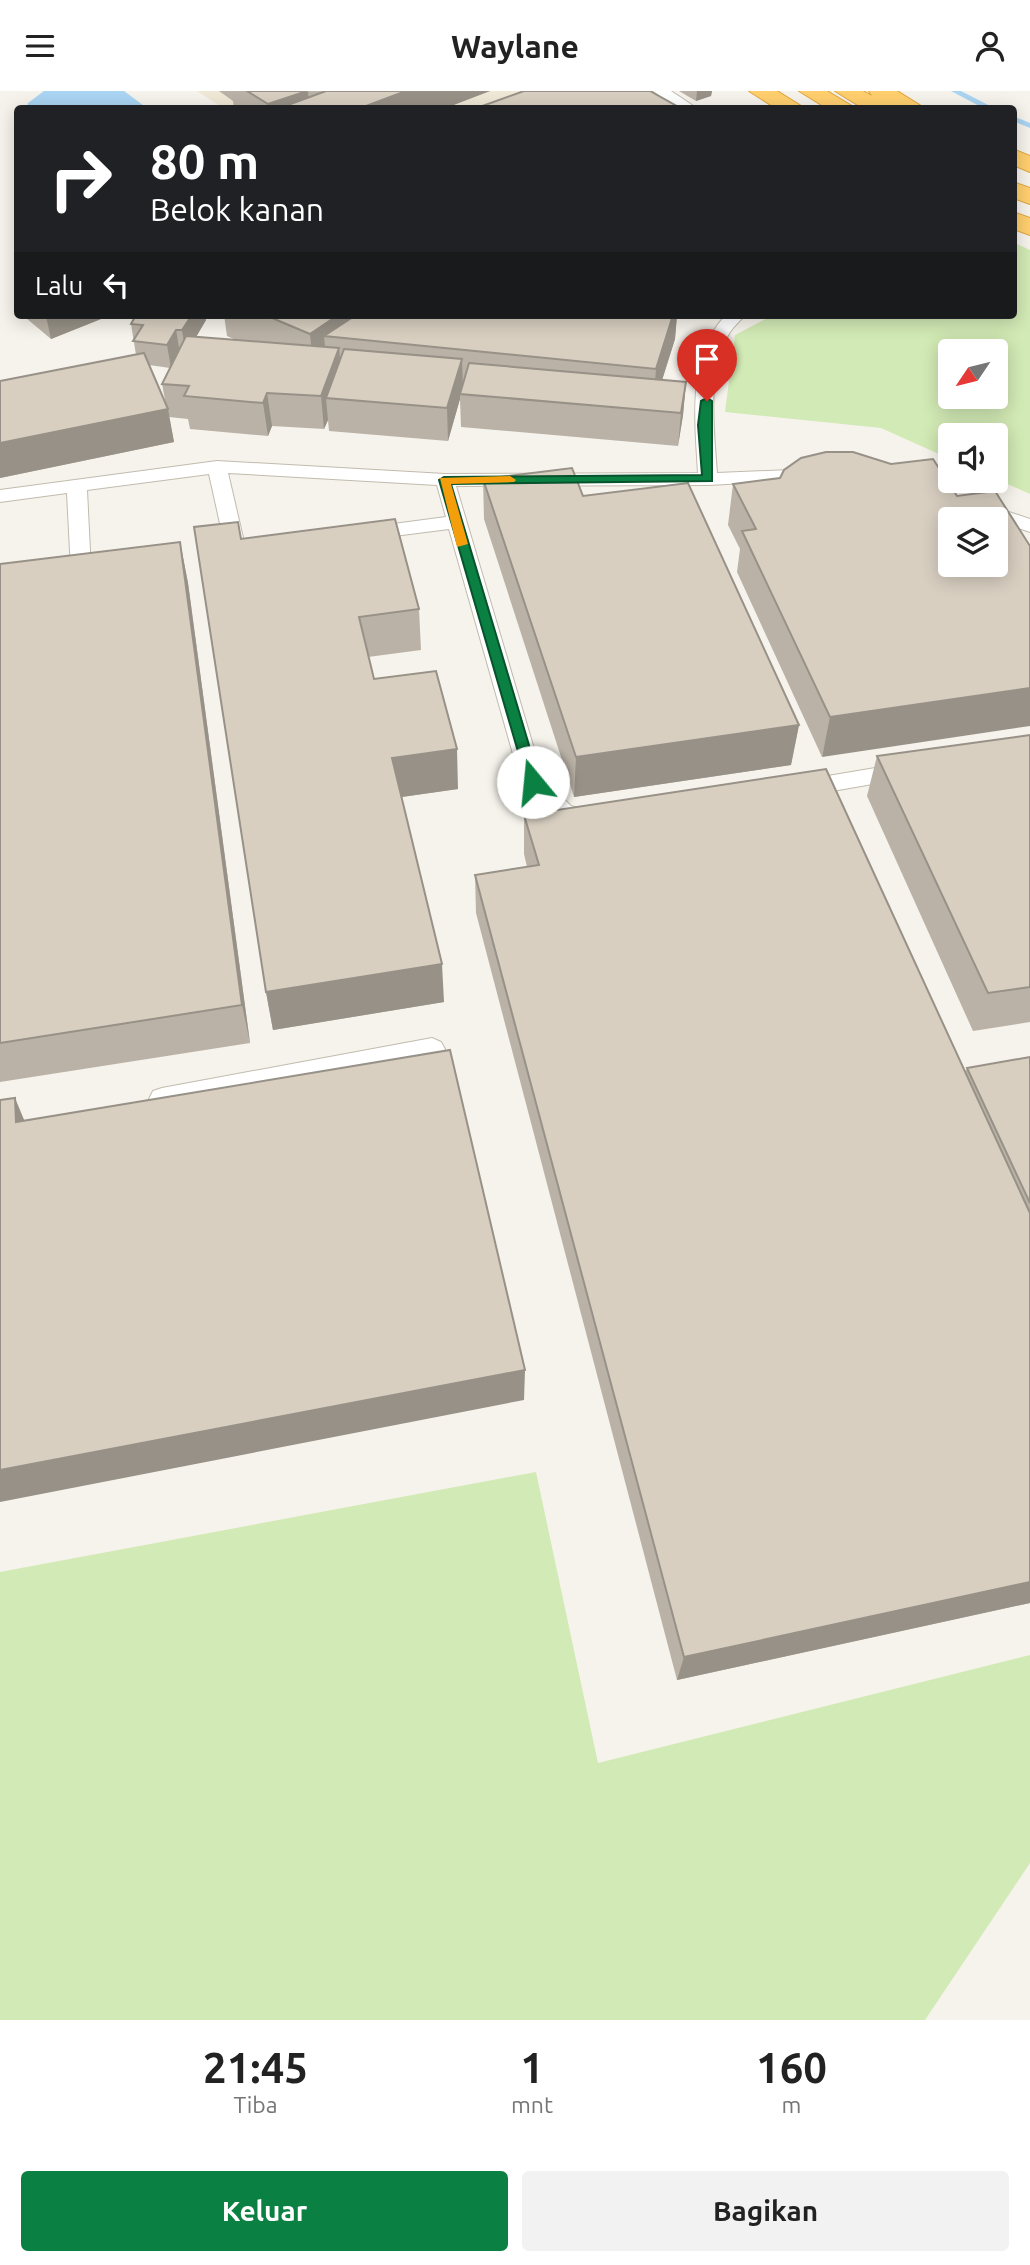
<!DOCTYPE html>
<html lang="id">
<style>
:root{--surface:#fff;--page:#f2f2f2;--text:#222;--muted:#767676;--accent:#0b8043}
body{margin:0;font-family:Ubuntu,sans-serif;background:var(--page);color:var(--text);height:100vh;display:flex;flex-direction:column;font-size:26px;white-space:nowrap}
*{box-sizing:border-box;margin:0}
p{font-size:23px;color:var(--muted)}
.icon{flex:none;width:38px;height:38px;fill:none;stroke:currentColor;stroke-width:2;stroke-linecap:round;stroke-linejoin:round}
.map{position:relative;height:1929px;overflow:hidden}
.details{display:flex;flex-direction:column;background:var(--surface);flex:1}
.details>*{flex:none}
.banner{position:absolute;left:14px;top:14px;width:1003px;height:214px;border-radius:7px;box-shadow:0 4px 18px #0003;background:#202124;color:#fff;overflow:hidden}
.needle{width:46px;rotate:235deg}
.fabs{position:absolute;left:938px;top:248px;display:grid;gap:14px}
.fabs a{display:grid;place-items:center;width:70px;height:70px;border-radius:7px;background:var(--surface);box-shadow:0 4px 18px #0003;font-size:35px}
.pin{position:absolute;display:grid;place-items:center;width:60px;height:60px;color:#fff;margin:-72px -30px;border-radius:50% 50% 50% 0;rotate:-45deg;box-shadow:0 0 7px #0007}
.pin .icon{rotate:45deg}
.me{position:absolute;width:77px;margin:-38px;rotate:343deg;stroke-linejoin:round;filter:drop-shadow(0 0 5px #0008)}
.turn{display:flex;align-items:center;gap:24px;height:147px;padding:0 21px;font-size:32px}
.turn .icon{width:91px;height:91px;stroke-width:2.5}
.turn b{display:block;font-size:49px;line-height:60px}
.then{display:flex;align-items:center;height:66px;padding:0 21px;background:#0003;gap:14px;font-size:26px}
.eta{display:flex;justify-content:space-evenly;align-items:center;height:119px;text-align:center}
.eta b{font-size:42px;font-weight:600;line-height:49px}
.cta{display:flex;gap:14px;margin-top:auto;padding:14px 21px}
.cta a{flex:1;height:80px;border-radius:7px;background:var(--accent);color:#fff;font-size:28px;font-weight:600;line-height:80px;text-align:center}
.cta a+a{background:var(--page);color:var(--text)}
header{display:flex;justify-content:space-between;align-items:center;height:91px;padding:0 21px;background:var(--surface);font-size:32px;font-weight:600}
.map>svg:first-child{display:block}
.education{fill:#efe8d6}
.green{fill:#d2eab5;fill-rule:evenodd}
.water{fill:#a9d4f2}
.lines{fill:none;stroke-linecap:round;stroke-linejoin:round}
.stream{fill:#a9d4f2;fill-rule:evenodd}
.lane-casing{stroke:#c2bbae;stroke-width:2}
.highway-casing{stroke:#e0a43c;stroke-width:2}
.lane{fill:#fff;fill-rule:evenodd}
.highway{fill:#ffcf6e;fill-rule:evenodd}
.wall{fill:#bab2a6;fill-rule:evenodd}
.shaded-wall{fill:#979187}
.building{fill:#d8cfc1;stroke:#979187;stroke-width:2;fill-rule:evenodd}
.route{fill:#0b8043;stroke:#07532c;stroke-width:2}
.slow{fill:#f59e0b}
</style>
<header><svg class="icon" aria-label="menu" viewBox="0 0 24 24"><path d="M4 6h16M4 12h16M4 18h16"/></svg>Waylane<svg class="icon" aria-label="person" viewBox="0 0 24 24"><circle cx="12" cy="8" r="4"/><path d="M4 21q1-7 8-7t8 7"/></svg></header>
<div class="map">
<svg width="1030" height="1929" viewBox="0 0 1030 1929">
<rect width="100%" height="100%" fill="#f6f3ec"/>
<path class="education" d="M 197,0 L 534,0 L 489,18 L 223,17 Z"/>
<g class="green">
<path d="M 1013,151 L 1030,159 L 1030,403 L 996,388 L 996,345 L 950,345 L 950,368 L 881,337 L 725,321 L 735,244 L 773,224 L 1013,224 ZM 950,261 L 996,261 L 996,306 L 950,306 Z"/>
<path d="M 536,1381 L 598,1672 L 1030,1564 L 1030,1772 L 925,1929 L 0,1929 L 0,1481 Z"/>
</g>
<path class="water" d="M 44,0 L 124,0 L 147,17 L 27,17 L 28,12 Z"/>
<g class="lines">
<g class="stream">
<path d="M 951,0 L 961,0 L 996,18 L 985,18 Z"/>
<path d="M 1013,25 L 1030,32 L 1030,37 L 1013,30 Z"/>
</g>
<g class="lane-casing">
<g id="lane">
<path d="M 653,0 L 671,0 L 698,18 L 679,18 Z"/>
<path d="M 726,224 L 745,224 C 740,230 734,235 730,241 C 706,279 714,339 717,382 L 815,378 L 825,384 L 822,388 L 708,394 L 456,395 L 543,688 L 571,715 L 600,723 L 604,729 L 600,735 L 592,737 L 555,727 L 521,691 L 449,438 L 363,449 L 353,443 L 363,437 L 446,426 L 437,394 L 228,382 L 247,464 L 237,470 L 227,464 L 209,383 L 87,399 L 91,480 L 81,487 L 71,480 L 67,402 L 0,411 L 0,399 L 217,370 L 445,383 L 698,382 C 695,331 687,264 726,224 Z"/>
<path d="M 982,412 L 1030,428 L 1030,441 L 975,422 L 972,418 L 975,414 Z"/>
<path d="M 905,672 L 913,674 L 916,680 L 913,686 L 798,706 L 790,704 L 786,698 L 790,692 L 798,690 Z"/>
<path d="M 432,947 L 441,951 L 445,958 L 441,965 L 432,969 L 162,1019 L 153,1016 L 149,1008 L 153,1000 L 162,997 Z"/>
</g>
</g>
<g class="highway-casing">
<g id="highway">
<path d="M 749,0 L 777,0 L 806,18 L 777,18 Z"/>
<path d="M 799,0 L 827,0 L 857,18 L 828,18 Z"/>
<path d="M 835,0 L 863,0 L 872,5 L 869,0 L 897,0 L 926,18 L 897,18 L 890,14 L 893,18 L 864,18 Z"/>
<path d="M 1013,58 L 1030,65 L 1030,81 L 1013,74 Z"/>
<path d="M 1013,91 L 1030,97 L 1030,113 L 1013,107 Z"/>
<path d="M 1013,121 L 1030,127 L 1030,144 L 1013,138 Z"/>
</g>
</g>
<use href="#lane" class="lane"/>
<use href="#highway" class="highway"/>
</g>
<g class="wall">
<path d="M 219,0 L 490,0 L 443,18 L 234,18 L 233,10 Z"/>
<path d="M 679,0 L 712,0 L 711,5 L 696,10 Z"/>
<path d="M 25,224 L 111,224 L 51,248 L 26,227 Z"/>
<path d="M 224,224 L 677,224 L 675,248 L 662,289 L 686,291 L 683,324 L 678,355 L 461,336 L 460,308 L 448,350 L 329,340 L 328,329 L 324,338 L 272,335 L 268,345 L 190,338 L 188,328 L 169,326 L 174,351 L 0,387 L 0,290 L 136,264 L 131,233 L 206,229 L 196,246 L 236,249 L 227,245 ZM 149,274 L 170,277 L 162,293 L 166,314 Z"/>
<path d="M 891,373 L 822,666 L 737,481 L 740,458 L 728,434 L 733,393 Z"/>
<path d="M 483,388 L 583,405 L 799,634 L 791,674 L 574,706 L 484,428 Z"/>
<path d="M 241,448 L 419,518 L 421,559 L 368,566 L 374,588 L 458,698 L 401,706 L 444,911 L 273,939 L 266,901 Z"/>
<path d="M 180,451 L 188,492 L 250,952 L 0,991 L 0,473 Z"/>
<path d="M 1030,644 L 1030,931 L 973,940 L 867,705 L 877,665 Z"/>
<path d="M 524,724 L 965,981 L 967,977 L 1030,966 L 1030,1512 L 677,1589 L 476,822 L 475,784 L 527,776 L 524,763 Z"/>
</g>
<g class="shaded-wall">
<path d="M 308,0 L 309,18 L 268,18 L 268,13 Z"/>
<path d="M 406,0 L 490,0 L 443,18 L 358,18 Z"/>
<path d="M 697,0 L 712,0 L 711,5 L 696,10 Z"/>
<path d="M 48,224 L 111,224 L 51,248 L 46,225 Z"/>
<path d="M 192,224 L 205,224 L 206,229 L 186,263 L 182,239 Z"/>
<path d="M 338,224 L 399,224 L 324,245 L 327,274 L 314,283 L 310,243 Z"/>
<path d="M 673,224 L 677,224 L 675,248 L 653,318 L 656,278 Z"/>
<path d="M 176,239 L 180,262 L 171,277 L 167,254 Z"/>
<path d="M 339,257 L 342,290 L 326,307 L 328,329 L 324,338 L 321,305 Z"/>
<path d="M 462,268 L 463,301 L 460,303 L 460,308 L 448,350 L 447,317 Z"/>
<path d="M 686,291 L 683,324 L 678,355 L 681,322 Z"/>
<path d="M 267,302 L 272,335 L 268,345 L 263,312 Z"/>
<path d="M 168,318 L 174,351 L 0,387 L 0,352 Z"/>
<path d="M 180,451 L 188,492 L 250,952 L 242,914 Z"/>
<path d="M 1030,597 L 1030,635 L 822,666 L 830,626 Z"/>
<path d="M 799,634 L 791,674 L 574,706 L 576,666 Z"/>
<path d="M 457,658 L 458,698 L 395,707 L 392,667 Z"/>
<path d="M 442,873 L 444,911 L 273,939 L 266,901 Z"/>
<path d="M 15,1007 L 30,1043 L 16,1031 Z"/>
<path d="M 525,1279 L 524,1309 L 0,1411 L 0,1379 Z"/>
<path d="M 1030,1491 L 1030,1512 L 677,1589 L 684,1566 Z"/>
</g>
<g class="building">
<path d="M 247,0 L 307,0 L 268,13 Z"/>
<path d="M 326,0 L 406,0 L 358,18 L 277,18 Z"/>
<path d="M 524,0 L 650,0 L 682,18 L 474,18 Z"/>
<path d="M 136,224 L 192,224 L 182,239 L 176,239 L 167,254 L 133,250 L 143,234 L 131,233 Z"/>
<path d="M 265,224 L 338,224 L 310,243 Z"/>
<path d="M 356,224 L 673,224 L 656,278 L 324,245 Z"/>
<path d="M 186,245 L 339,257 L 321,305 L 267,302 L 263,312 L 184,305 L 189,295 L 162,293 Z"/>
<path d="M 344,258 L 462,268 L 447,317 L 326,307 Z"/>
<path d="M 144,262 L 168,318 L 0,352 L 0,290 Z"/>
<path d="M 469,272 L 686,291 L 681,322 L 460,303 Z"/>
<path d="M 826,361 L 853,361 L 891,373 L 933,368 L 957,405 L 995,400 L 1030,455 L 1030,597 L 830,626 L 742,440 L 756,438 L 733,393 L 780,387 L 784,379 L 801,367 ZM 950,429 L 996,429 L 996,474 L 950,474 Z"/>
<path d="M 572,377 L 583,405 L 688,392 L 799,634 L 576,666 L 483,388 Z"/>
<path d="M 395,428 L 419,518 L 359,526 L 374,588 L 436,580 L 457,658 L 392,667 L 442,873 L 266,901 L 194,436 L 238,431 L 241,448 Z"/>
<path d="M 180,451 L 242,914 L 0,952 L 0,473 Z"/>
<path d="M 1030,644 L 1030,896 L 988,902 L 877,665 Z"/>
<path d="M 826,678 L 1030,1122 L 1030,1491 L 684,1566 L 475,784 L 539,774 L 524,724 Z"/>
<path d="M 450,959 L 525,1279 L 0,1379 L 0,1009 L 15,1007 L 16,1031 Z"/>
<path d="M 1030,966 L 1030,1112 L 967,977 Z"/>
</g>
<path class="route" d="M 707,307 L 712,310 L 712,390 L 451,393 L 540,691 L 533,696 L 528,695 L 439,389 L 444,386 L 702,384 L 698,334 L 701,310 Z"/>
<path class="slow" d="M 510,385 L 516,389 L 514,391 L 451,393 L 468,453 L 457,456 L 440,387 Z"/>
</svg>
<div class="fabs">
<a><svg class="needle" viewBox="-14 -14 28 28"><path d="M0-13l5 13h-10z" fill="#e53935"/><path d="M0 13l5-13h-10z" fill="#767676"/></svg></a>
<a><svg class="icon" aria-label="sound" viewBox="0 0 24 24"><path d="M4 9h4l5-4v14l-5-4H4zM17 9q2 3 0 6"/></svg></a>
<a><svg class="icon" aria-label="layers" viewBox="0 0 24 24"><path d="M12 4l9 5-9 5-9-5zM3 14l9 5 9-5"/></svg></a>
</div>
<div class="pin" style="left:707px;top:310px;background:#d93025"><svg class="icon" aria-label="arrive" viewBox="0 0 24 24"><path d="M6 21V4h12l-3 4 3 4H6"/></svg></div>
<svg class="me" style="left:533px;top:691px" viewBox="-20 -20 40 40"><circle r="19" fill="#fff"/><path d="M0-13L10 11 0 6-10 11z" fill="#0b8043"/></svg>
<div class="banner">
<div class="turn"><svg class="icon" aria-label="right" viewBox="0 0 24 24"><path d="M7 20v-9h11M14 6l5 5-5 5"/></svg><div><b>80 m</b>Belok kanan</div></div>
<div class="then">Lalu<svg class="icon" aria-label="left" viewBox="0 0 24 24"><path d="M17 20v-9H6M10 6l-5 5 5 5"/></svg></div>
</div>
</div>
<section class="details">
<div class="eta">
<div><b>21:45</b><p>Tiba</p></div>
<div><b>1</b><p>mnt</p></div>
<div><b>160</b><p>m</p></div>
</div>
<div class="cta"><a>Keluar</a><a>Bagikan</a></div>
</section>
